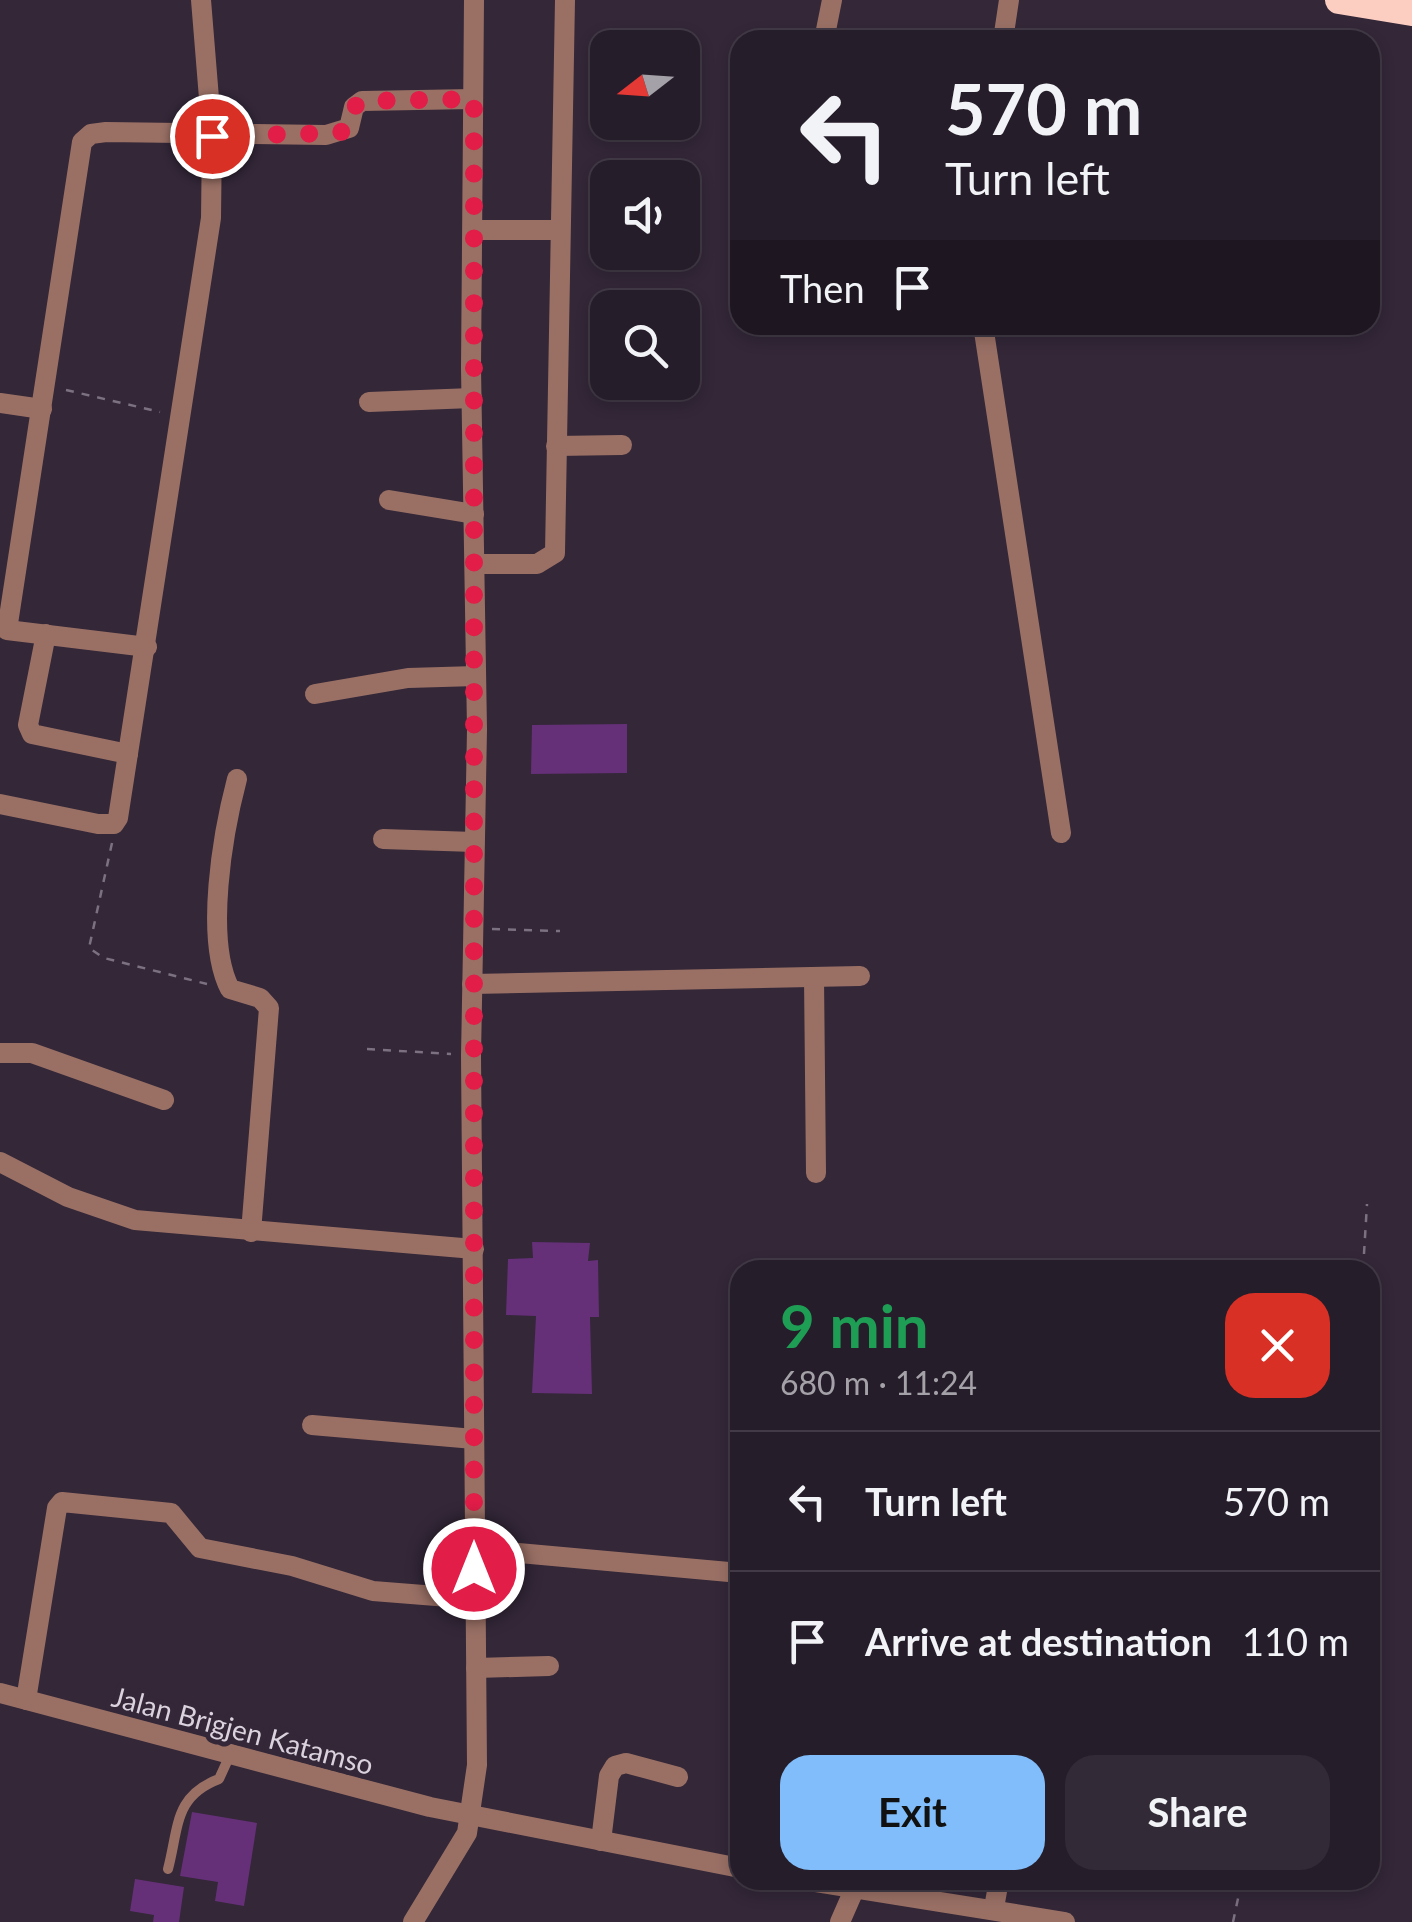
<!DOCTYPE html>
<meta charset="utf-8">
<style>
:root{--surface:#261d2a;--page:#322a36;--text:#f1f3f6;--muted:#a4a2a8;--line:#423b47;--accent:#80bdfa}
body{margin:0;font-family:Lato,sans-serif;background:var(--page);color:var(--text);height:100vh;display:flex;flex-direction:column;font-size:38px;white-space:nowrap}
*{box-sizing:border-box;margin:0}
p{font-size:32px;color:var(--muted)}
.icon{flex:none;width:55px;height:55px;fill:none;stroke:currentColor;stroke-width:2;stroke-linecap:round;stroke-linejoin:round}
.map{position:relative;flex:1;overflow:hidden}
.drawer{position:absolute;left:730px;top:1260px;width:650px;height:630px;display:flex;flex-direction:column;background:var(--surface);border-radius:30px;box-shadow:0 5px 15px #0003,0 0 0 2px var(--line)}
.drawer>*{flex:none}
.hud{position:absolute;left:730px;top:30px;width:650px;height:305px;border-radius:30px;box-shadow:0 5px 15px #0003,0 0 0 2px var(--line);background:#261d2a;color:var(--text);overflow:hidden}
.needle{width:65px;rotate:253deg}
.fabs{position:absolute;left:590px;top:30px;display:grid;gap:20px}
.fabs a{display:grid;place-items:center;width:110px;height:110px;border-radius:20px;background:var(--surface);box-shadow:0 5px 15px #0003,0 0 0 2px var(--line);font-size:50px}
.pin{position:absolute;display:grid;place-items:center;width:85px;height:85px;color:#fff;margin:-42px;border:5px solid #fff;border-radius:50%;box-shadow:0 2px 10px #0007}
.me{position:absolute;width:110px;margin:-55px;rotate:0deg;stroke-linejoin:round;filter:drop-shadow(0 0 8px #0008)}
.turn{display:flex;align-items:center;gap:35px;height:210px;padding:0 50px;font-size:45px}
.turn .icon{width:130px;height:130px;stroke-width:2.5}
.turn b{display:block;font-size:70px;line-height:85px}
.then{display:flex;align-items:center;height:95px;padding:0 50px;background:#0003;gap:20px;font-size:38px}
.round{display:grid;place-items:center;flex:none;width:105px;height:105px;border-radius:30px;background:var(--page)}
.head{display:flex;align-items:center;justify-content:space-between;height:170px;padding:0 50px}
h1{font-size:60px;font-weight:700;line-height:75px;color:#1e9e55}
.button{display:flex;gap:20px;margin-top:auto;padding:20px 50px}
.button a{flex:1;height:115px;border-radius:30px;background:var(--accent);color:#111;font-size:40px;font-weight:700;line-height:115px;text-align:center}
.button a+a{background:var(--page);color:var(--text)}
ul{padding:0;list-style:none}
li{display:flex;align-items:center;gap:30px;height:140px;padding:0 50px;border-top:2px solid var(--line)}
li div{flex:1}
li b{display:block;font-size:38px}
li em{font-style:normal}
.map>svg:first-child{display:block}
.building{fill:#653078}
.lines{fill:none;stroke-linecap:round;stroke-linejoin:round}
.path{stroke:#7b7180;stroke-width:2.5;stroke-dasharray:8 8;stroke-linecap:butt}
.service{stroke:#9a7065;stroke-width:10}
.minor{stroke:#9a7065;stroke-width:20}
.tertiary{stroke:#9a7065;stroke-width:20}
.trunk{stroke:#fccec2;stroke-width:28}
.route{stroke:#e11d48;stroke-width:18;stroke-dasharray:0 32.4}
.labels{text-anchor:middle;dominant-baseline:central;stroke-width:10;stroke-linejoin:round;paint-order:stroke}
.street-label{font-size:28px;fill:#dad2dd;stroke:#332738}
</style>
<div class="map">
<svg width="1412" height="1922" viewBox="0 0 1412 1922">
<rect width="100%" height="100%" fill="#332738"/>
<g class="building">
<path d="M 627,724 L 627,773 L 531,774 L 532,725 Z"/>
<path d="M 532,1242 L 590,1243 L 588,1261 L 598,1260 L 599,1317 L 590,1317 L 592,1394 L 532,1393 L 536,1316 L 506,1315 L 508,1259 L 533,1258 Z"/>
<path d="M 192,1812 L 257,1823 L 244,1906 L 215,1901 L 218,1882 L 180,1876 Z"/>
<path d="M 135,1879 L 184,1887 L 179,1922 L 153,1922 L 154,1915 L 130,1911 Z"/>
</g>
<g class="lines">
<g class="path">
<path d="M 66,390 L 160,412"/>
<path d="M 112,843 L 89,948 L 104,958 L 207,984"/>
<path d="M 492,929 L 560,931"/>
<path d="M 367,1049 L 451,1054"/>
<path d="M 1363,1270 L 1367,1204"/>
<path d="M 1233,1922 L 1242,1880"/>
</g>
<path class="service" d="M 168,1869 C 179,1827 174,1796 219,1779 L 230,1755"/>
<g class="minor">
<path d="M 824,40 L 832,0"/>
<path d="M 1003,40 L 1009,0"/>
<path d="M 473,230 L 560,230"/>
<path d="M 983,325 L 1061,833"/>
<path d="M 369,402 L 472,398"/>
<path d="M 0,403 L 42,409"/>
<path d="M 556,446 L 622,445"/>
<path d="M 389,500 L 474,514"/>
<path d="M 475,564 L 537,564 L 555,553 L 565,0"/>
<path d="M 46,634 L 28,725 L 32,734 L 128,754"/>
<path d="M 147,647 L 7,630 L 82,142 L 91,134 L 106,132 L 326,135 L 349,128 L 354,107 L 362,101 L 473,99"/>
<path d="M 315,694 L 408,678 L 476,676"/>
<path d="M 237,779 C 223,832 204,939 230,989 L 260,998 L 269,1008 L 251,1232"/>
<path d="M 0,804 L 98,824 L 114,824 L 118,818 L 211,218 L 212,135 L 201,0"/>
<path d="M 383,839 L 474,842"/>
<path d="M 814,977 L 816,1173"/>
<path d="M 472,984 L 860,976"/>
<path d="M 0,1053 L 32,1053 L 164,1100"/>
<path d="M 0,1162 L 68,1197 L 135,1220 L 474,1249"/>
<path d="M 312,1425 L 474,1439"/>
<path d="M 474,1549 L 740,1573"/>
<path d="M 476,1668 L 549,1666"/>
<path d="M 0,1693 L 430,1807 L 740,1868"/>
<path d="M 26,1700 L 57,1508 L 62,1502 L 171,1513 L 200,1548 L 292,1566 L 373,1591 L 474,1599"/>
<path d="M 601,1841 L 609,1776 L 615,1766 L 626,1763 L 678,1777"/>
<path d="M 802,1880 L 1065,1922"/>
<path d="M 994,1908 L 999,1880"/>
<path d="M 840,1922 L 854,1890"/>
</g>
<path class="tertiary" d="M 413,1922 L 467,1833 L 477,1765 L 471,1056 L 477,729 L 471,368 L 474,0"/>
<path class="trunk" d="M 1339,0 L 1412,12"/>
</g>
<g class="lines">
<path class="route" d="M 212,136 L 339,133 L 349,128 L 354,107 L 362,101 L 474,99 L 474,1569"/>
</g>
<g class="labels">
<g class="street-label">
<text transform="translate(243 1730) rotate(15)">Jalan Brigjen Katamso</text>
</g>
</g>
</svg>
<div class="fabs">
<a><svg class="needle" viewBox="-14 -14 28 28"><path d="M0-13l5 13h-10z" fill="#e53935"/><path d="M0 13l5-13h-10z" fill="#a4a2a8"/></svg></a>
<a><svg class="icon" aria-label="sound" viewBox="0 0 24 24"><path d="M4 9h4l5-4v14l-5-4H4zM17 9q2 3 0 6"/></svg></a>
<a><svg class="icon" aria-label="search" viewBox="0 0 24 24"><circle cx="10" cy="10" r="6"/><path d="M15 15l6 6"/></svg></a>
</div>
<div class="pin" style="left:212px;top:136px;background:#d93025"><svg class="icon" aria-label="arrive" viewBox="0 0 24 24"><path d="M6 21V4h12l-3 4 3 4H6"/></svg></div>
<svg class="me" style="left:474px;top:1569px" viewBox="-20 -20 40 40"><circle r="17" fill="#e11d48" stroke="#fff" stroke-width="3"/><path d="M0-11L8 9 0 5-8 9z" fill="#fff"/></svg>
<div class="hud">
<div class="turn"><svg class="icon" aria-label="left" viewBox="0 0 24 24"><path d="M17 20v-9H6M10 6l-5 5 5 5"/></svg><div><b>570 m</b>Turn left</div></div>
<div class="then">Then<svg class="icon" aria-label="arrive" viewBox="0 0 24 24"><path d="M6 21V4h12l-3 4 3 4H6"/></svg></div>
</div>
<section class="drawer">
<div class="head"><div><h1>9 min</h1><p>680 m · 11:24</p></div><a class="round" style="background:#d93025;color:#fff"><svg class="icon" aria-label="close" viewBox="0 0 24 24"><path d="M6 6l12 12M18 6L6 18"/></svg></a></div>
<ul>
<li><svg class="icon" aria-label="left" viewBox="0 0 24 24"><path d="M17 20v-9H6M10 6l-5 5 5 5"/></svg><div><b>Turn left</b></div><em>570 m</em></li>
<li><svg class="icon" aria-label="arrive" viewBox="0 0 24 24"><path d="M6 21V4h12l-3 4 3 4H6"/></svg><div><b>Arrive at destination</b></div><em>110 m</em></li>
</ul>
<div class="button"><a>Exit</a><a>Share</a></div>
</section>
</div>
